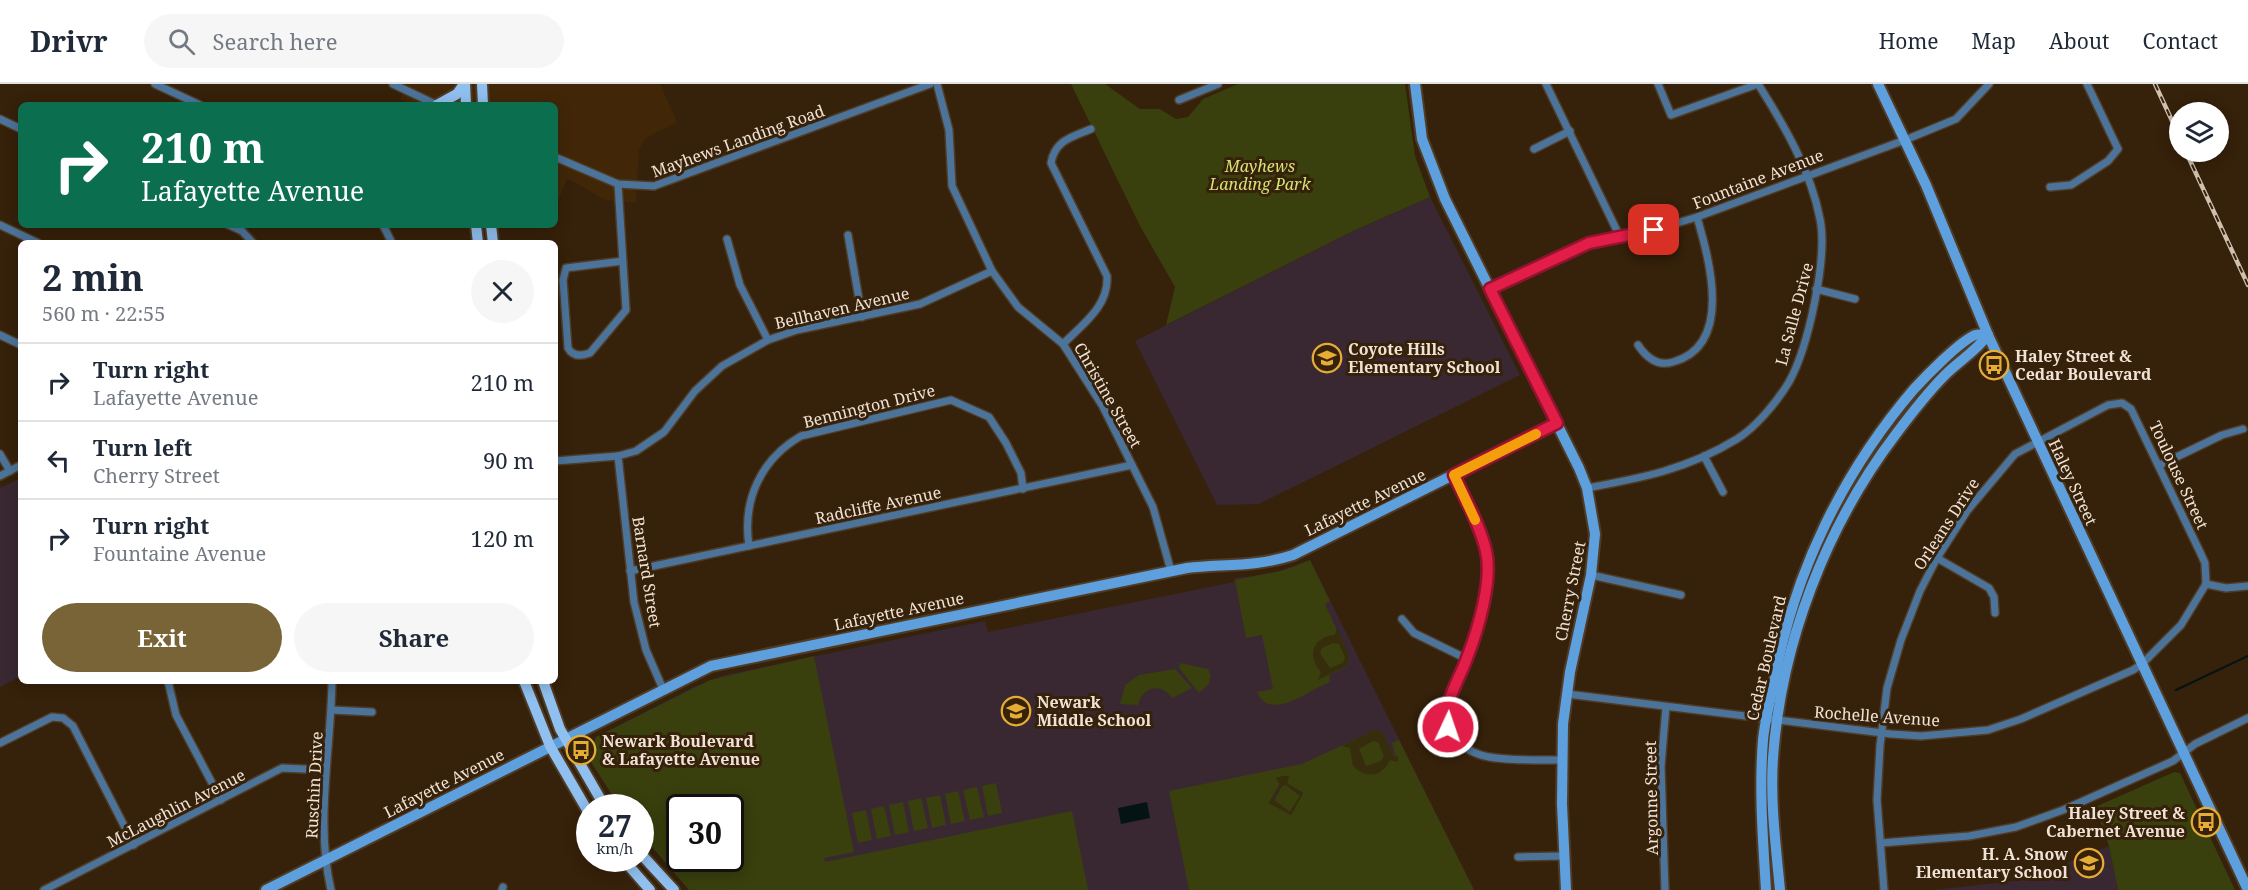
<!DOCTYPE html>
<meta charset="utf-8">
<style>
:root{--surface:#fff;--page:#f6f6f7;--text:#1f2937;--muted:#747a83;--line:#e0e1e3;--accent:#796437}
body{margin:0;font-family:"Noto Serif",serif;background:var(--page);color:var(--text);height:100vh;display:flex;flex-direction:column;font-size:22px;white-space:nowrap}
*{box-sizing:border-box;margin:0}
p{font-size:20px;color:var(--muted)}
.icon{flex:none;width:33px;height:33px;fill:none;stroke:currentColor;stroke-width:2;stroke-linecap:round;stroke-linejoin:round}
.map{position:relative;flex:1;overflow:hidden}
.sheet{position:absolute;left:18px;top:156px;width:540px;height:444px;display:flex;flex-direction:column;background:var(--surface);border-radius:9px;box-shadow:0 3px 15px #0003}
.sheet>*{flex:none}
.hud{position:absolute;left:18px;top:18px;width:540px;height:126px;border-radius:9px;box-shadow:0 3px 15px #0003;background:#0b6e4f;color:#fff;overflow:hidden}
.tools{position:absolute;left:2169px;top:18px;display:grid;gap:12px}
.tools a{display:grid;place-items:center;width:60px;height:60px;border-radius:50%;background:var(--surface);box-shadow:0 3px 15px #0003;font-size:30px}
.speed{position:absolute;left:576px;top:710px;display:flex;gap:12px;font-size:30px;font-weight:700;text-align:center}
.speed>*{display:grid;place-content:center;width:78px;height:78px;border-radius:50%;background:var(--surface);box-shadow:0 3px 15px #0003;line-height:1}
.speed small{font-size:15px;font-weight:400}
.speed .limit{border:3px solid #111;border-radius:9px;background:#fff;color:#111}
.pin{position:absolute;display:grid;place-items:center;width:51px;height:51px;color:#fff;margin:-26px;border-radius:12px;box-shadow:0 3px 9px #0006}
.me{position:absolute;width:66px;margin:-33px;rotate:3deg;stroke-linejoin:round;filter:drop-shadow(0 0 4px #0008)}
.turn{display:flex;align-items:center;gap:21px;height:126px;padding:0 24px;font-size:27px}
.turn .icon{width:78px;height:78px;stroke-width:2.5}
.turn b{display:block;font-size:42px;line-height:51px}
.round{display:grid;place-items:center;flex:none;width:63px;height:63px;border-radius:32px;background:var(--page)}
.summary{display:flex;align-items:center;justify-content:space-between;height:102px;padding:0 24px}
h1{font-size:36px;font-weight:700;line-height:45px}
.cta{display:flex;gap:12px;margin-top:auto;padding:12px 24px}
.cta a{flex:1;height:69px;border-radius:36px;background:var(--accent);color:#fff;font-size:24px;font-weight:700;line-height:69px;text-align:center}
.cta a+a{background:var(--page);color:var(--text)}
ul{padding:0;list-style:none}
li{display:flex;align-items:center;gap:18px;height:78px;padding:0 24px;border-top:2px solid var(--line)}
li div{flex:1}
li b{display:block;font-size:22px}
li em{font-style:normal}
header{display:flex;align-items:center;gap:36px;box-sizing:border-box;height:84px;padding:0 30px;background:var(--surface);border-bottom:2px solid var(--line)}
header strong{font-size:28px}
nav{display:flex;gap:33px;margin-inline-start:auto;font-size:21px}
.search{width:420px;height:54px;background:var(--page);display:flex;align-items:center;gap:15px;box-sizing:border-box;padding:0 21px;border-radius:33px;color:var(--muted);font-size:22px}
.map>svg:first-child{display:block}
.built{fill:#412708}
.education{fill:#392832;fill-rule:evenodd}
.green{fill:#393f0d;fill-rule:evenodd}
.sand{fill:#362d0d;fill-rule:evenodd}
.water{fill:#041313}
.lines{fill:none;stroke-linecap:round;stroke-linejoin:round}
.stream{stroke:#041313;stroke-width:2}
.street-casing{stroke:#503c26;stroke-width:10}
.secondary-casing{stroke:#503c26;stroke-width:14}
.primary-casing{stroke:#503c26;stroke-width:14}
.street{stroke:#4c749a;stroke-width:7}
.secondary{stroke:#5ea0dd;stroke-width:10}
.primary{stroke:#90c0ef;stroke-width:10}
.rail-casing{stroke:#cfc0b0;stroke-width:4.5}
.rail{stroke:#36210a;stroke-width:2;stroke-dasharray:7;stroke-linecap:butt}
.route-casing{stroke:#92132f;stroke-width:15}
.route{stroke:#e11d48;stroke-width:10}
.slow{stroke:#f59e0b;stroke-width:10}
.labels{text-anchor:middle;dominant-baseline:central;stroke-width:6;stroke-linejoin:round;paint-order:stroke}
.street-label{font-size:16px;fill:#f0e2d4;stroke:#36210a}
.park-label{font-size:16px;font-style:italic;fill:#d5e475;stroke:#36210a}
.poi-label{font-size:16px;font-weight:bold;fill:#f0e2d4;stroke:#36210a;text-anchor:start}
</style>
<header>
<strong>Drivr</strong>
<div class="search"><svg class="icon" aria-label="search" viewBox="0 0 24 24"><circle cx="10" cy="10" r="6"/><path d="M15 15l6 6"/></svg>Search here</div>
<nav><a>Home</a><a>Map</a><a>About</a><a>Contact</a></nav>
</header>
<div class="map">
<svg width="2248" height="806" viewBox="0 0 2248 806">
<rect width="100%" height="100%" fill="#36210a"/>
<path class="built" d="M 407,0 L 660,0 L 677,38 L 646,54 L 639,65 L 636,119 L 605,116 L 567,94 L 555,125 L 555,21 L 413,21 L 400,15 Z"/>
<g class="education">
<path d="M 1430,113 L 1520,291 L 1259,420 L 1217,421 L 1135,257 L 1353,147 Z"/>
<path d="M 21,394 L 21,592 L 0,603 L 0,404 Z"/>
<path d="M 1310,476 L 1474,806 L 689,806 L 641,750 L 640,723 L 620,723 L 589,675 L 596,653 L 696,602 L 725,591 L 985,537 L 988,548 L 1234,498 L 1235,494 L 1271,490 ZM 680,723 L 730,723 L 730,774 L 680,774 Z"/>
<path d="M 2109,762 L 2118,806 L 1933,806 L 2023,796 Z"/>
</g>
<g class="green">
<path d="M 1071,0 L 1105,0 L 1140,25 L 1160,25 L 1176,35 L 1188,33 L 1203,15 L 1238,0 L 1405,0 L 1415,72 L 1430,113 L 1353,147 L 1166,241 L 1175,203 L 1140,142 Z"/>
<path d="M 1310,476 L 1330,517 L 1325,520 L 1349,572 L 1346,583 L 1329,591 L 1330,598 C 1310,605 1270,639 1257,608 L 1273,605 L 1262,551 L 1246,554 L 1235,496 L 1285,486 Z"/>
<path d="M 814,572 L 854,768 L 824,774 L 825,778 L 1072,727 L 1088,806 L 689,806 L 641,750 L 640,723 L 620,723 L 589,675 L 596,653 L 710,596 ZM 680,723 L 730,723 L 730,774 L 680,774 Z"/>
<path d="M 1180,579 L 1208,585 L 1211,592 L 1209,600 L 1199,609 L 1179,584 Z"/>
<path d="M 1175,585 L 1192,604 L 1172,614 C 1161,598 1142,603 1138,621 L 1120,620 L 1125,601 L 1139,591 Z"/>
<path d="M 1375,646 L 1382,648 L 1397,678 L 1392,659 L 1399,656 L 1474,806 L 1189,806 L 1169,707 L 1302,680 ZM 1277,698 L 1287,699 L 1303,709 L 1291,731 L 1269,719 L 1280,699 Z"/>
<path d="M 2174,688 L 2180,689 L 2235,806 L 2118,806 L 2109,762 L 2095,723 Z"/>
<path d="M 996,699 L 1002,729 L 988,732 L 982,702 Z"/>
<path d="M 1286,701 L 1300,712 L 1290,728 L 1274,718 L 1282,702 Z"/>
<path d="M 977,703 L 984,733 L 970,736 L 963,706 Z"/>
<path d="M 958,707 L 965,737 L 951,740 L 945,710 Z"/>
<path d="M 940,711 L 946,741 L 932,744 L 926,714 Z"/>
<path d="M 921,714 L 928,744 L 914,747 L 908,717 Z"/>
<path d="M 903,718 L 909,748 L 895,751 L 889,721 Z"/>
<path d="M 884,722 L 891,752 L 877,755 L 871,725 Z"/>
<path d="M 866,726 L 872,756 L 858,759 L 852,729 Z"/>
</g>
<g class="sand">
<path d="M 1337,544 L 1349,572 L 1346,582 L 1318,596 L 1321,588 C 1307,572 1312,553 1335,551 ZM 1333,559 L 1339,560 L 1345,573 L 1343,579 L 1330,584 L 1320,569 L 1322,564 Z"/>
<path d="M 1375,646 L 1382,648 L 1394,673 L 1398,672 L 1398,678 L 1390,676 C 1382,693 1366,695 1353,682 L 1350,664 L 1342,662 ZM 1373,657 L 1378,658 L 1384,672 L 1381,677 L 1366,682 L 1359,665 Z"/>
<path d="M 1282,692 L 1289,692 L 1287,699 L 1303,709 L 1291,731 L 1269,719 L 1280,700 L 1276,694 ZM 1286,701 L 1300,712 L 1290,728 L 1273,715 L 1282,702 Z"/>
</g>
<path class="water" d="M 1147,718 L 1150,734 L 1121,740 L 1118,724 Z"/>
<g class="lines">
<path class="stream" d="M 2176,606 L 2248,572"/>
<g class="street-casing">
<g id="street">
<path d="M 155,0 L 200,21"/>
<path d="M 393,0 L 437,21"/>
<path d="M 937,0 L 949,46 L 952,102 L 992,187 L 1018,223 L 1063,260 L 1102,321 L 1153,423 L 1171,487"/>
<path d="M 1546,0 L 1620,153"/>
<path d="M 1179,16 L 1218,0"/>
<path d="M 0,35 L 21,45"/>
<path d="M 1534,65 L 1570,47"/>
<path d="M 555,73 L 618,100 L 654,102 L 930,0"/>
<path d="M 618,100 L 626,226 L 590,269 C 582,272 573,273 568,264 L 563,196 L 566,184 L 623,177"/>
<path d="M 2050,103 L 2071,101 L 2108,77 L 2118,65 L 2087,0"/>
<path d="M 0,141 L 38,159"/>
<path d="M 229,141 L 242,147 L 253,159"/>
<path d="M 383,141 L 392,159"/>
<path d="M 848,151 L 862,233"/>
<path d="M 727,155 L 740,201 L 768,256"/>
<path d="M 1490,205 L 1589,159 L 1654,146 L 1697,133 L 1905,56 L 1956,35 L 1989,0"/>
<path d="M 1816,205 L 1855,215"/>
<path d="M 0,251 L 21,261"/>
<path d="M 1063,260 C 1083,240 1109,222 1107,192 L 1051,79 C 1055,56 1072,53 1091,45"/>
<path d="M 1638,261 C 1646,273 1657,283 1673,278 C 1734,261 1709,175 1697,133"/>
<path d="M 0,370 L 10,387"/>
<path d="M 618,372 L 634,518 L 646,566 L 663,605"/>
<path d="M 1704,372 L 1723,408"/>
<path d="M 555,377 L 618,372 L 636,367 L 664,348 L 695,307 L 722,282 L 768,256 L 797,246 L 920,220 L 992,187"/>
<path d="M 2160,381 L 2222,351 L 2243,345"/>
<path d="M 1454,391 C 1468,422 1488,454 1488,489 C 1488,513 1475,551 1467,573 C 1463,586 1454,597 1450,610 C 1440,641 1457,667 1489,673 C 1512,677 1539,676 1562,676"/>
<path d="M 0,392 L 21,381"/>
<path d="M 1587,404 C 1642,394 1688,385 1737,355 C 1756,343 1777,318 1789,298 C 1808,264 1828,174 1820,135 C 1811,87 1784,41 1758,0 L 1671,31 L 1658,0"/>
<path d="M 749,462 C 742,416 761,375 801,352 L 951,316 L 989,333 L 1006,359 L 1021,389 L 1023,405"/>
<path d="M 1937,474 L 1989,504 L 1994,513 L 1995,529"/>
<path d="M 630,487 L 1132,381"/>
<path d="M 1591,491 L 1681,511"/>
<path d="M 2206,500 L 2226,504 L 2248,502"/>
<path d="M 1402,535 L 1414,549 L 1467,575"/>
<path d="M 168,597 L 176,631 L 221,716"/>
<path d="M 1567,610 L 1891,650 L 1921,652 L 1988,646 L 2021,635 L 2133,586 L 2142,580 L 2181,541 L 2206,500"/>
<path d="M 332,626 L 372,628"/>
<path d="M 0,659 L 52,633 L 63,634 L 73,642 L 134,761"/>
<path d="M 1881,759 L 1969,752 L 2016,743 L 2063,726 L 2173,677 L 2195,660 L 2248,634"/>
<path d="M 1518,773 L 1565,772"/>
<path d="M 44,806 L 282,684 L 325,686"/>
<path d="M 331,806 C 315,737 331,667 332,597"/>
<path d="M 502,806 L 503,803"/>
<path d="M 1665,806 L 1661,682 L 1666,623"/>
<path d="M 1884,806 L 1877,716 L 1880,662 L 1887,604 L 1901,556 L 1920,507 L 1937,474 L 1967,427 L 2015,370 L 2108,321 L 2122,319 L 2131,325 L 2200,468 L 2205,479 L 2206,500"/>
</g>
</g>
<g class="secondary-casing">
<g id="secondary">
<path d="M 1415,0 L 1422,55 L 1445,115 L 1579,384 L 1587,404 L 1595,450 L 1591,491 L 1570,588 L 1563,640 L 1562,720 L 1566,806"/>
<path d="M 1878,0 L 1926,101 L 1988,251 L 2248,806"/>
<path d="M 266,806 L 711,582 L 1187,484 C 1223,480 1257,483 1293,471 L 1557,339"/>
<path d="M 1766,806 C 1763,756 1759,706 1763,656 C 1765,635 1771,614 1775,593 C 1795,487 1843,388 1914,305 C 1926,292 1959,258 1975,251 C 1979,250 1984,251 1988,251"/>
<path d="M 1780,806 C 1776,763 1770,718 1773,674 C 1781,559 1826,442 1896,350 C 1911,330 1927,309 1945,291 C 1959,277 1976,267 1988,251"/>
</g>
</g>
<g class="primary-casing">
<g id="primary">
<path d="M 465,0 L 466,21"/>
<path d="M 482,0 L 483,21"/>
<path d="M 437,21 L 457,10 L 464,0"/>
<path d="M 476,141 L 478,159"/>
<path d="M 491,141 L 493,159"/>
<path d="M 524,597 L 550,662 L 590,731"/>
<path d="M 543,597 L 560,645 L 605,723"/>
<path d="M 640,769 L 674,806"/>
<path d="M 622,774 L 650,806"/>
</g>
</g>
<use href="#street" class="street"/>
<use href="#secondary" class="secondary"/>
<use href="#primary" class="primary"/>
<g class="rail-casing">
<g id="rail">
<path d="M 2155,0 L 2180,54"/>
<path d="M 2186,68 L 2248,201"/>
</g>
</g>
<use href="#rail" class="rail"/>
</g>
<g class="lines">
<g class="route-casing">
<path id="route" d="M 1448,643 C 1444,615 1458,599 1467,574 C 1478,546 1493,496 1486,467 C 1480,441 1465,415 1454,391 L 1557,339 L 1490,205 L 1589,159 L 1654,146"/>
</g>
<use href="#route" class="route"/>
<path class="slow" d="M 1475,436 L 1454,391 L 1536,350"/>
</g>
<defs>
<g id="school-ring" transform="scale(1.5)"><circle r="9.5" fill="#36210a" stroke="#e6ad36" stroke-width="1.5"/><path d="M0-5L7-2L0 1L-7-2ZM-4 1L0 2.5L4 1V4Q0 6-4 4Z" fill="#e6ad36"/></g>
<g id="bus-ring" transform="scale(1.5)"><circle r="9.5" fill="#36210a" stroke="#e6ad36" stroke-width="1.5"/><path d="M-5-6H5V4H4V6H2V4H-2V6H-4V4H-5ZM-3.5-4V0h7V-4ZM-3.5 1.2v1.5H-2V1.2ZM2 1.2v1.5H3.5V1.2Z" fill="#e6ad36"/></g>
</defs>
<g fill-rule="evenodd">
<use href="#school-ring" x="1327" y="274"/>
<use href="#bus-ring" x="1994" y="281"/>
<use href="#school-ring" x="1016" y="627"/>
<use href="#bus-ring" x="581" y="666"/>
<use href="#bus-ring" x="2206" y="738"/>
<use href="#school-ring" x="2089" y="779"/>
</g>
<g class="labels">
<g class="street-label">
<text transform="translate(738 57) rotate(-20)">Mayhews Landing Road</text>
<text transform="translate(1758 95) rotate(-21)">Fountaine Avenue</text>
<text transform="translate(842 224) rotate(-13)">Bellhaven Avenue</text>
<text transform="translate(1794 230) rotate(-75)">La Salle Drive</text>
<text transform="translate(1108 311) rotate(60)">Christine Street</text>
<text transform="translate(869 322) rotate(-14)">Bennington Drive</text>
<text transform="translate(2179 391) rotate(65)">Toulouse Street</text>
<text transform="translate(2073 398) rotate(65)">Haley Street</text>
<text transform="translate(1365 418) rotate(-26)">Lafayette Avenue</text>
<text transform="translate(878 421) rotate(-12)">Radcliffe Avenue</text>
<text transform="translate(1946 440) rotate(-57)">Orleans Drive</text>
<text transform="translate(647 488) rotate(81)">Barnard Street</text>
<text transform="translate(1570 507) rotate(-79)">Cherry Street</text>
<text transform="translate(899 527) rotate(-12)">Lafayette Avenue</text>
<text transform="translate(1766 574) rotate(-77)">Cedar Boulevard</text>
<text transform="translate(1877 632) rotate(4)">Rochelle Avenue</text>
<text transform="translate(444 699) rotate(-27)">Lafayette Avenue</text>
<text transform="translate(314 701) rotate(-87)">Ruschin Drive</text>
<text transform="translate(1651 714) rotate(-91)">Argonne Street</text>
<text transform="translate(176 724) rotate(-27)">McLaughlin Avenue</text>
</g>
<g class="park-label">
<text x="1260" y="82">Mayhews<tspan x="1260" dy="18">Landing Park</tspan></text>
</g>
<g class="poi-label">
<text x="1348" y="265">Coyote Hills<tspan x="1348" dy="18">Elementary School</tspan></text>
<text x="2015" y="272">Haley Street &amp;<tspan x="2015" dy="18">Cedar Boulevard</tspan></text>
<text x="1037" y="618">Newark<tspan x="1037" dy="18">Middle School</tspan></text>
<text x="602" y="657">Newark Boulevard<tspan x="602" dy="18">&amp; Lafayette Avenue</tspan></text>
<text x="2185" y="729" text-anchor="end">Haley Street &amp;<tspan x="2185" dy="18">Cabernet Avenue</tspan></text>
<text x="2068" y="770" text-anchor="end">H. A. Snow<tspan x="2068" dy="18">Elementary School</tspan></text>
</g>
</g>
</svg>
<div class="tools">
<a><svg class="icon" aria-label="layers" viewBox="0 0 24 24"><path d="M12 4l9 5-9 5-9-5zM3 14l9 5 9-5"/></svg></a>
</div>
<div class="speed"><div>27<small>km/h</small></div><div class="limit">30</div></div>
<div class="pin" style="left:1654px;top:146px;background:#d93025"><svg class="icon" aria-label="arrive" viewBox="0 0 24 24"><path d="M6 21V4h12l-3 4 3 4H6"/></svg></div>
<svg class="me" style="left:1448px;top:643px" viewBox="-20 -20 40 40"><circle r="17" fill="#e11d48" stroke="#fff" stroke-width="3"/><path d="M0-11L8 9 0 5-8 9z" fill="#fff"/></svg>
<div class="hud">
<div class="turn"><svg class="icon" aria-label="right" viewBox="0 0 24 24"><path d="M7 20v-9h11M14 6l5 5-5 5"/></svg><div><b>210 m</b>Lafayette Avenue</div></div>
</div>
<section class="sheet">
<div class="summary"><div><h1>2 min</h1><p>560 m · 22:55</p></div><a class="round"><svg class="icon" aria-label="close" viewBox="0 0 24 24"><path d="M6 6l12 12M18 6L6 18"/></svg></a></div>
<ul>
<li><svg class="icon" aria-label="right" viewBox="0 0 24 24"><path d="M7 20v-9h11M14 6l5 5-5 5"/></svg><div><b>Turn right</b><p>Lafayette Avenue</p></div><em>210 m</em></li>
<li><svg class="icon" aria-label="left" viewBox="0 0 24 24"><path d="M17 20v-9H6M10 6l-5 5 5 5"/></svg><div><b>Turn left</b><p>Cherry Street</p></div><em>90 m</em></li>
<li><svg class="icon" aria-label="right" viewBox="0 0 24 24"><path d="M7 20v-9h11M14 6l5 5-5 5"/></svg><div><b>Turn right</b><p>Fountaine Avenue</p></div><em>120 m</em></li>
</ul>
<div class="cta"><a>Exit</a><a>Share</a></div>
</section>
</div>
